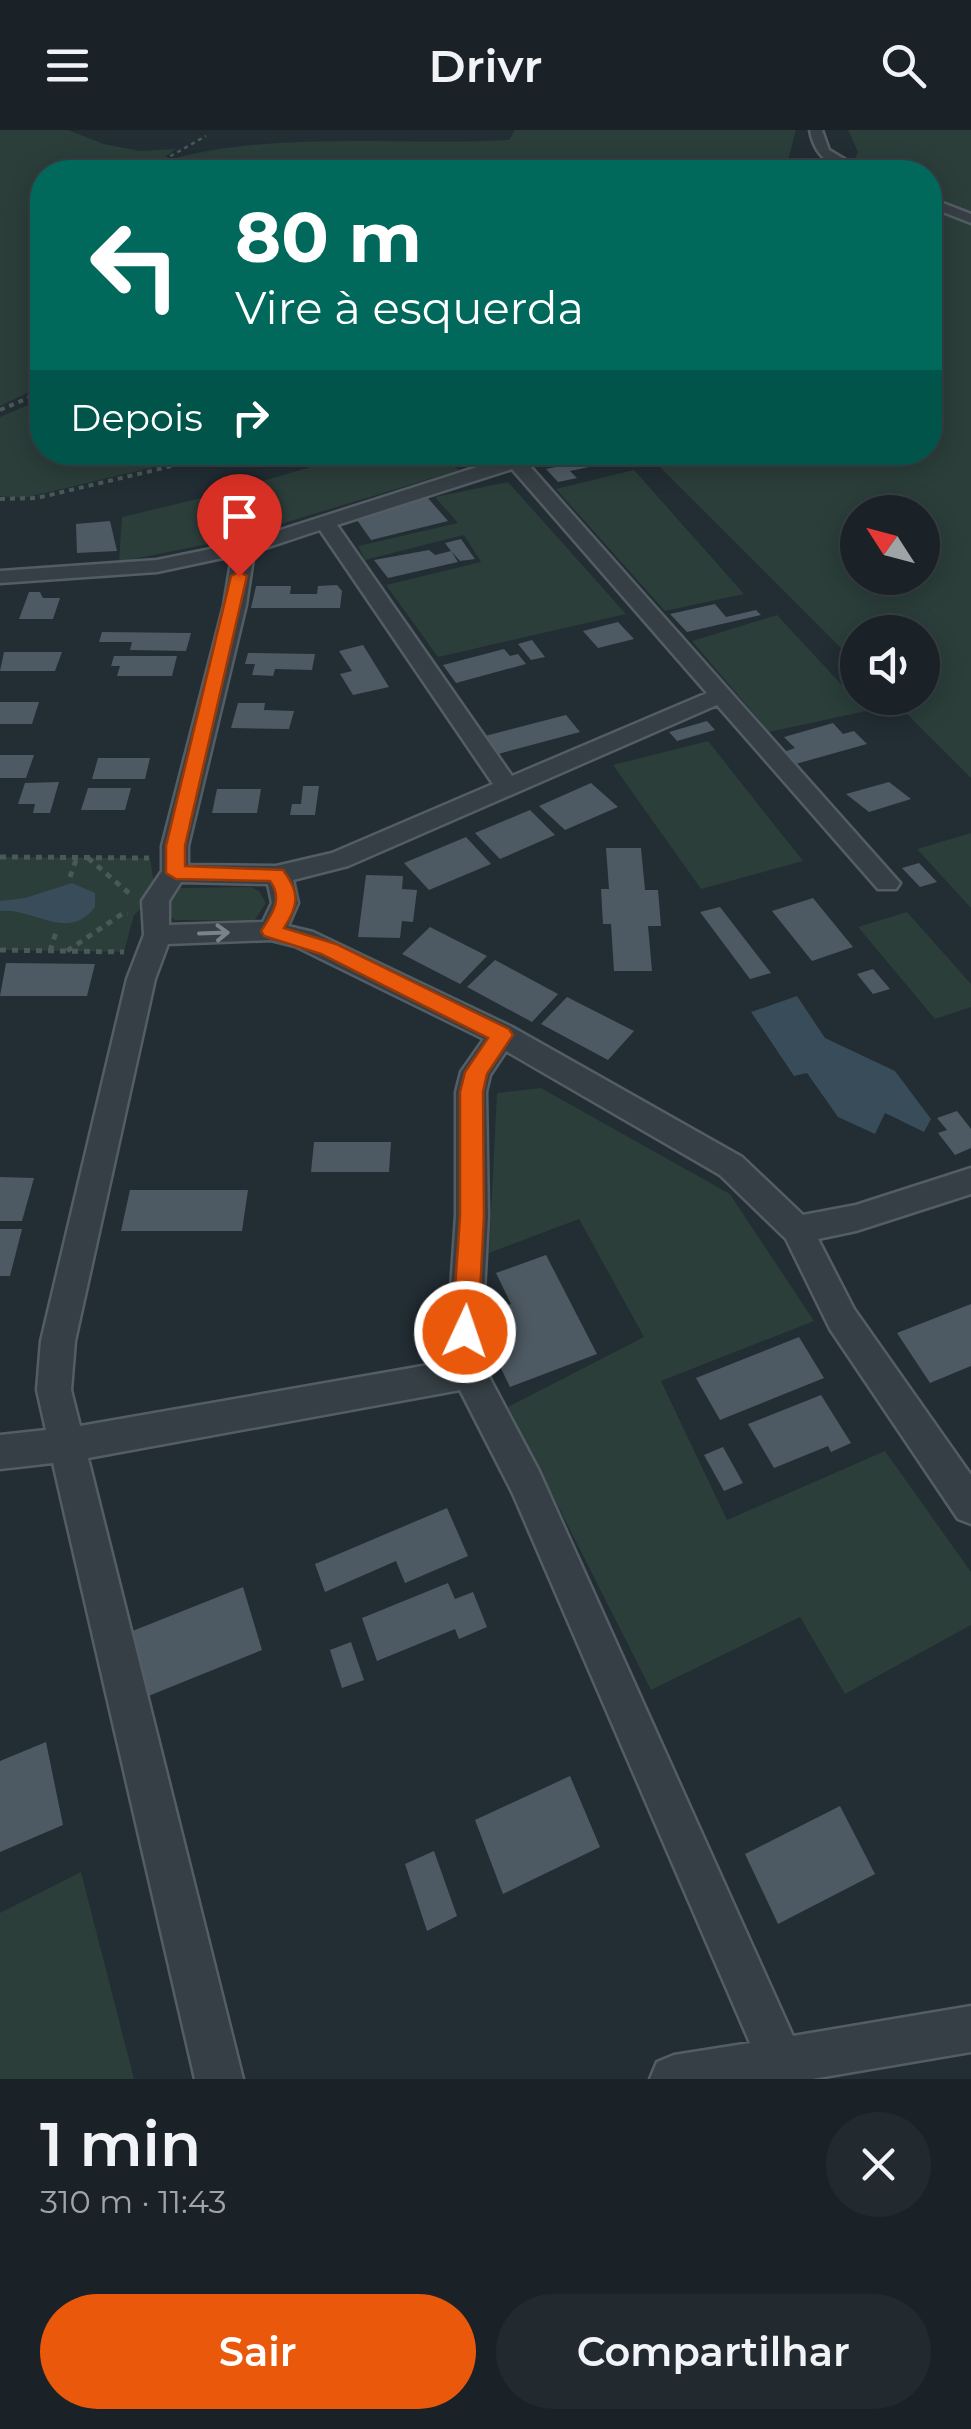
<!DOCTYPE html>
<html lang="pt">
<meta charset="utf-8">
<style>
:root{--surface:#1a2227;--page:#232a2f;--text:#f1f3f6;--muted:#9fa4a7;--line:#383f44;--accent:#ea580c}
body{margin:0;font-family:Montserrat,sans-serif;background:var(--page);color:var(--text);height:100vh;display:flex;flex-direction:column;font-size:38px;white-space:nowrap}
*{box-sizing:border-box;margin:0}
p{font-size:32px;color:var(--muted)}
.icon{flex:none;width:55px;height:55px;fill:none;stroke:currentColor;stroke-width:2;stroke-linecap:round;stroke-linejoin:round}
.map{position:relative;height:1949px;overflow:hidden}
.details{display:flex;flex-direction:column;background:var(--surface);flex:1}
.details>*{flex:none}
.banner{position:absolute;left:30px;top:30px;width:912px;height:305px;border-radius:40px;box-shadow:0 5px 25px #0003,0 0 0 2px var(--line);background:#00695c;color:#fff;overflow:hidden}
.needle{width:65px;rotate:306deg}
.tools{position:absolute;left:840px;top:365px;display:grid;gap:20px}
.tools a{display:grid;place-items:center;width:100px;height:100px;border-radius:50%;background:var(--surface);box-shadow:0 5px 25px #0003,0 0 0 2px var(--line);font-size:50px}
.pin{position:absolute;display:grid;place-items:center;width:85px;height:85px;color:#fff;margin:-102px -42px;border-radius:50% 50% 50% 0;rotate:-45deg;box-shadow:0 0 10px #0007}
.pin .icon{rotate:45deg}
.me{position:absolute;width:110px;margin:-55px;rotate:3deg;stroke-linejoin:round;filter:drop-shadow(0 0 8px #0008)}
.turn{display:flex;align-items:center;gap:35px;height:210px;padding:0 40px;font-size:45px}
.turn .icon{width:130px;height:130px;stroke-width:2.5}
.turn b{display:block;font-size:70px;line-height:85px}
.then{display:flex;align-items:center;height:95px;padding:0 40px;background:#0003;gap:20px;font-size:38px}
.round{display:grid;place-items:center;flex:none;width:105px;height:105px;border-radius:52px;background:var(--page)}
.head{display:flex;align-items:center;justify-content:space-between;height:170px;padding:0 40px}
h1{font-size:60px;font-weight:600;line-height:75px}
.cta{display:flex;gap:20px;margin-top:auto;padding:20px 40px}
.cta a{flex:1;height:115px;border-radius:60px;background:var(--accent);color:#fff;font-size:40px;font-weight:600;line-height:115px;text-align:center}
.cta a+a{background:var(--page);color:var(--text)}
header{display:flex;justify-content:space-between;align-items:center;height:130px;padding:0 40px;background:var(--surface);font-size:45px;font-weight:600}
.map>svg:first-child{display:block}
.green{fill:#2b3e3a;fill-rule:evenodd}
.water{fill:#384c59}
.building{fill:#4e5a63}
.lines{fill:none;stroke-linecap:round;stroke-linejoin:round}
.street-casing{stroke:#535d63;stroke-width:5}
.path-far2{stroke:#485958;stroke-width:2.5;stroke-dasharray:4 4;stroke-linecap:butt}
.path-far1{stroke:#485958;stroke-width:4;stroke-dasharray:5 5;stroke-linecap:butt}
.path{stroke:#485958;stroke-width:5;stroke-dasharray:6 6;stroke-linecap:butt}
.street{fill:#363f45;fill-rule:evenodd}
.oneway{stroke:#79838a}
.route{fill:#ea580c;stroke:#983908;stroke-width:2.5}
</style>
<header><svg class="icon" aria-label="menu" viewBox="0 0 24 24"><path d="M4 6h16M4 12h16M4 18h16"/></svg>Drivr<svg class="icon" aria-label="search" viewBox="0 0 24 24"><circle cx="10" cy="10" r="6"/><path d="M15 15l6 6"/></svg></header>
<div class="map">
<svg width="971" height="1949" viewBox="0 0 971 1949">
<rect width="100%" height="100%" fill="#222d34"/>
<g class="green">
<path d="M 0,0 L 68,0 L 104,14 L 140,21 L 176,19 L 144,42 L 42,42 L 42,256 L 0,276 Z"/>
<path d="M 515,0 L 796,0 L 788,30 L 802,42 L 162,42 L 169,30 C 275,0 397,16 509,10 Z"/>
<path d="M 848,0 L 971,0 L 971,648 L 891,568 L 922,568 L 922,502 L 858,502 L 857,534 L 646,323 L 930,322 L 930,42 L 848,42 L 858,22 ZM 858,382 L 922,382 L 922,448 L 858,448 Z"/>
<path d="M 42,269 L 42,322 L 213,323 L 24,368 L 0,366 L 0,287 Z"/>
<path d="M 359,323 L 438,323 L 459,340 L 228,410 L 119,432 L 122,387 L 214,365 Z"/>
<path d="M 634,340 L 744,464 L 665,481 L 556,359 Z"/>
<path d="M 508,352 L 626,484 L 438,527 L 386,455 L 481,432 L 464,405 L 365,430 L 358,416 L 458,393 L 435,367 Z"/>
<path d="M 777,485 L 866,581 L 769,602 L 692,511 Z"/>
<path d="M 708,611 L 803,731 L 701,759 L 613,635 Z"/>
<path d="M 971,703 L 971,778 L 917,719 Z"/>
<path d="M 0,727 L 150,728 L 156,765 L 134,785 L 124,822 L 0,820 Z"/>
<path d="M 251,757 L 259,761 L 266,773 L 254,791 L 175,790 L 165,782 L 165,771 L 180,758 Z"/>
<path d="M 907,782 L 971,854 L 971,877 L 935,889 L 858,797 Z"/>
<path d="M 541,958 L 730,1064 L 814,1191 L 661,1251 L 727,1390 L 885,1321 L 971,1442 L 971,1495 L 845,1564 L 800,1487 L 651,1560 L 508,1277 L 644,1207 L 579,1089 L 489,1123 L 497,963 Z"/>
<path d="M 81,1742 L 134,1949 L 0,1949 L 0,1783 Z"/>
</g>
<g class="water">
<path d="M 72,753 L 95,763 L 95,777 C 68,813 34,777 0,781 L 0,771 L 25,768 Z"/>
<path d="M 797,866 L 825,908 L 895,941 L 931,989 L 924,1002 L 885,983 L 875,1004 L 838,987 L 807,943 L 794,946 L 751,882 Z"/>
</g>
<g class="building">
<path d="M 602,327 L 608,333 L 570,341 L 577,348 L 558,352 L 546,339 Z"/>
<path d="M 427,367 L 448,391 L 371,410 L 357,390 Z"/>
<path d="M 110,391 L 117,421 L 77,423 L 76,394 Z"/>
<path d="M 461,409 L 475,429 L 460,431 L 451,421 L 458,432 L 388,448 L 374,430 L 429,420 L 435,425 L 451,421 L 445,413 Z"/>
<path d="M 337,455 L 342,461 L 340,478 L 251,478 L 256,456 L 291,456 L 290,464 L 317,464 L 318,456 Z"/>
<path d="M 29,462 L 40,462 L 43,468 L 60,468 L 53,489 L 19,489 Z"/>
<path d="M 715,474 L 726,487 L 756,480 L 761,485 L 687,502 L 670,484 Z"/>
<path d="M 618,492 L 634,509 L 598,518 L 583,501 Z"/>
<path d="M 102,502 L 191,503 L 186,521 L 130,520 L 132,512 L 99,512 Z"/>
<path d="M 532,510 L 545,527 L 531,530 L 518,514 Z"/>
<path d="M 363,515 L 389,557 L 353,565 L 340,544 L 352,541 L 339,521 Z"/>
<path d="M 504,519 L 510,526 L 518,524 L 526,534 L 456,553 L 443,535 Z"/>
<path d="M 4,522 L 62,522 L 55,541 L 0,541 Z"/>
<path d="M 248,523 L 315,524 L 312,540 L 275,539 L 273,546 L 252,545 L 255,534 L 245,534 Z"/>
<path d="M 114,526 L 177,526 L 172,546 L 117,546 L 120,536 L 111,536 Z"/>
<path d="M 0,572 L 39,572 L 32,594 L 0,594 Z"/>
<path d="M 238,573 L 265,573 L 264,580 L 294,581 L 289,599 L 231,598 Z"/>
<path d="M 566,585 L 580,602 L 498,624 L 485,606 Z"/>
<path d="M 707,591 L 715,600 L 677,611 L 669,602 Z"/>
<path d="M 833,593 L 843,604 L 854,601 L 867,614 L 792,635 L 781,623 L 795,618 L 784,607 Z"/>
<path d="M 0,625 L 34,625 L 26,648 L 0,648 Z"/>
<path d="M 98,628 L 150,628 L 145,649 L 92,649 Z"/>
<path d="M 59,652 L 50,683 L 33,683 L 35,674 L 18,674 L 25,653 Z"/>
<path d="M 889,652 L 911,669 L 869,682 L 846,664 Z"/>
<path d="M 591,653 L 618,677 L 565,700 L 539,676 Z"/>
<path d="M 303,656 L 319,656 L 315,685 L 290,685 L 292,674 L 301,674 Z"/>
<path d="M 88,658 L 131,658 L 125,680 L 81,680 Z"/>
<path d="M 217,659 L 261,659 L 257,683 L 212,683 Z"/>
<path d="M 530,680 L 555,705 L 500,729 L 475,703 Z"/>
<path d="M 466,707 L 491,734 L 429,760 L 404,733 Z"/>
<path d="M 606,718 L 641,718 L 645,760 L 658,760 L 661,796 L 648,796 L 652,841 L 614,841 L 611,794 L 603,794 L 601,759 L 609,759 Z"/>
<path d="M 919,733 L 937,752 L 920,757 L 902,738 Z"/>
<path d="M 366,745 L 403,746 L 402,759 L 417,760 L 413,792 L 402,791 L 400,808 L 358,807 Z"/>
<path d="M 813,768 L 853,817 L 812,831 L 772,781 Z"/>
<path d="M 720,777 L 771,843 L 750,849 L 700,782 Z"/>
<path d="M 430,797 L 487,826 L 460,854 L 402,824 Z"/>
<path d="M 495,830 L 558,864 L 532,892 L 467,857 Z"/>
<path d="M 6,833 L 95,834 L 87,866 L 0,866 Z"/>
<path d="M 873,839 L 890,859 L 873,864 L 857,844 Z"/>
<path d="M 567,867 L 634,901 L 608,930 L 541,894 Z"/>
<path d="M 957,981 L 971,999 L 971,1018 L 955,1025 L 938,1003 L 947,1000 L 937,988 Z"/>
<path d="M 314,1012 L 391,1012 L 389,1042 L 311,1042 Z"/>
<path d="M 0,1047 L 34,1048 L 22,1091 L 0,1091 Z"/>
<path d="M 130,1060 L 248,1060 L 242,1101 L 121,1101 Z"/>
<path d="M 0,1099 L 22,1099 L 10,1146 L 0,1146 Z"/>
<path d="M 546,1125 L 597,1224 L 510,1257 L 491,1218 L 516,1209 L 500,1178 L 511,1174 L 496,1143 Z"/>
<path d="M 971,1174 L 971,1236 L 930,1253 L 897,1203 Z"/>
<path d="M 799,1207 L 824,1248 L 720,1290 L 696,1248 Z"/>
<path d="M 821,1265 L 851,1313 L 831,1322 L 828,1316 L 774,1338 L 748,1294 Z"/>
<path d="M 723,1317 L 743,1353 L 724,1361 L 704,1325 Z"/>
<path d="M 447,1378 L 468,1426 L 405,1453 L 396,1431 L 325,1462 L 315,1434 Z"/>
<path d="M 448,1453 L 455,1469 L 473,1462 L 487,1497 L 459,1509 L 455,1499 L 377,1531 L 362,1488 Z"/>
<path d="M 243,1457 L 262,1520 L 146,1567 L 130,1502 Z"/>
<path d="M 351,1512 L 364,1550 L 342,1558 L 330,1520 Z"/>
<path d="M 46,1612 L 63,1695 L 0,1722 L 0,1631 Z"/>
<path d="M 570,1646 L 600,1717 L 503,1764 L 475,1690 Z"/>
<path d="M 840,1676 L 875,1744 L 778,1794 L 745,1724 Z"/>
<path d="M 434,1721 L 457,1786 L 427,1801 L 405,1734 Z"/>
</g>
<g class="lines">
<g class="street-casing">
<g id="street">
<path d="M 810,0 L 822,0 L 829,20 L 866,42 C 837,42 815,30 810,0 Z"/>
<path d="M 930,68 L 971,84 L 971,93 L 930,77 Z"/>
<path d="M 524,322 L 554,322 L 528,334 L 900,753 L 896,759 L 878,759 L 717,575 L 348,736 L 293,750 L 298,773 L 288,796 L 313,802 L 512,897 L 742,1027 L 803,1085 L 856,1075 L 971,1038 L 971,1064 L 856,1101 L 818,1109 L 854,1179 L 971,1345 L 971,1394 L 958,1389 L 830,1199 L 786,1109 L 720,1045 L 506,921 L 490,945 L 486,962 L 488,1086 L 482,1202 L 486,1241 L 539,1341 L 793,1906 L 971,1876 L 971,1922 L 812,1949 L 650,1949 L 657,1932 L 674,1925 L 750,1913 L 513,1364 L 460,1260 L 88,1328 L 243,1949 L 195,1949 L 53,1333 L 0,1339 L 0,1305 L 46,1300 L 37,1260 L 41,1211 L 127,849 L 144,805 L 142,771 L 162,741 L 162,716 L 224,475 L 232,426 L 157,442 L 0,453 L 0,441 L 157,430 L 240,413 ZM 512,339 L 707,563 L 512,646 L 337,395 ZM 320,400 L 493,654 L 332,723 L 276,736 L 188,735 L 188,716 L 246,475 L 254,422 ZM 181,752 L 268,754 L 272,773 L 263,792 L 169,795 L 169,771 ZM 271,810 L 295,816 L 484,909 L 461,942 L 456,962 L 456,1086 L 448,1202 L 451,1231 L 80,1296 L 71,1260 L 75,1211 L 155,849 L 168,814 Z"/>
</g>
</g>
<path class="path-far2" d="M 153,42 L 160,32 L 206,6"/>
<g class="path-far1">
<path d="M 0,280 L 42,262"/>
<path d="M 0,369 L 37,368 L 231,322"/>
</g>
<g class="path">
<path d="M 0,727 L 149,728"/>
<path d="M 88,728 L 130,764"/>
<path d="M 70,747 L 77,727"/>
<path d="M 0,820 L 124,822"/>
<path d="M 50,821 L 56,802"/>
<path d="M 67,821 L 122,784 L 128,784"/>
</g>
<use href="#street" class="street"/>
</g>
<defs><path id="oneway-shaft" d="M-6 0H5M1.5-3L5.5 0L1.5 3" fill="none" stroke-width="1.6" stroke-linecap="round" stroke-linejoin="round" transform="scale(2.5)"/></defs>
<use class="oneway" href="#oneway-shaft" transform="translate(214 803) rotate(-2)"/>
<path class="route" d="M 239,442 L 247,446 L 185,716 L 185,736 L 283,740 C 300,762 299,775 284,798 L 336,814 L 509,899 L 513,905 L 487,944 L 483,962 L 484,1086 L 478,1202 L 474,1210 L 465,1213 L 456,1210 L 452,1202 L 460,1086 L 460,962 L 465,942 L 488,908 L 321,824 L 264,806 L 261,801 C 271,785 284,770 270,751 L 176,749 L 166,743 L 166,716 L 231,446 Z"/>
</svg>
<div class="tools">
<a><svg class="needle" viewBox="-14 -14 28 28"><path d="M0-13l5 13h-10z" fill="#e53935"/><path d="M0 13l5-13h-10z" fill="#9fa4a7"/></svg></a>
<a><svg class="icon" aria-label="sound" viewBox="0 0 24 24"><path d="M4 9h4l5-4v14l-5-4H4zM17 9q2 3 0 6"/></svg></a>
</div>
<div class="pin" style="left:239px;top:446px;background:#d93025"><svg class="icon" aria-label="arrive" viewBox="0 0 24 24"><path d="M6 21V4h12l-3 4 3 4H6"/></svg></div>
<svg class="me" style="left:465px;top:1202px" viewBox="-20 -20 40 40"><circle r="17" fill="#ea580c" stroke="#fff" stroke-width="3"/><path d="M0-11L8 9 0 5-8 9z" fill="#fff"/></svg>
<div class="banner">
<div class="turn"><svg class="icon" aria-label="left" viewBox="0 0 24 24"><path d="M17 20v-9H6M10 6l-5 5 5 5"/></svg><div><b>80 m</b>Vire à esquerda</div></div>
<div class="then">Depois<svg class="icon" aria-label="right" viewBox="0 0 24 24"><path d="M7 20v-9h11M14 6l5 5-5 5"/></svg></div>
</div>
</div>
<section class="details">
<div class="head"><div><h1>1 min</h1><p>310 m · 11:43</p></div><a class="round"><svg class="icon" aria-label="close" viewBox="0 0 24 24"><path d="M6 6l12 12M18 6L6 18"/></svg></a></div>
<div class="cta"><a>Sair</a><a>Compartilhar</a></div>
</section>
